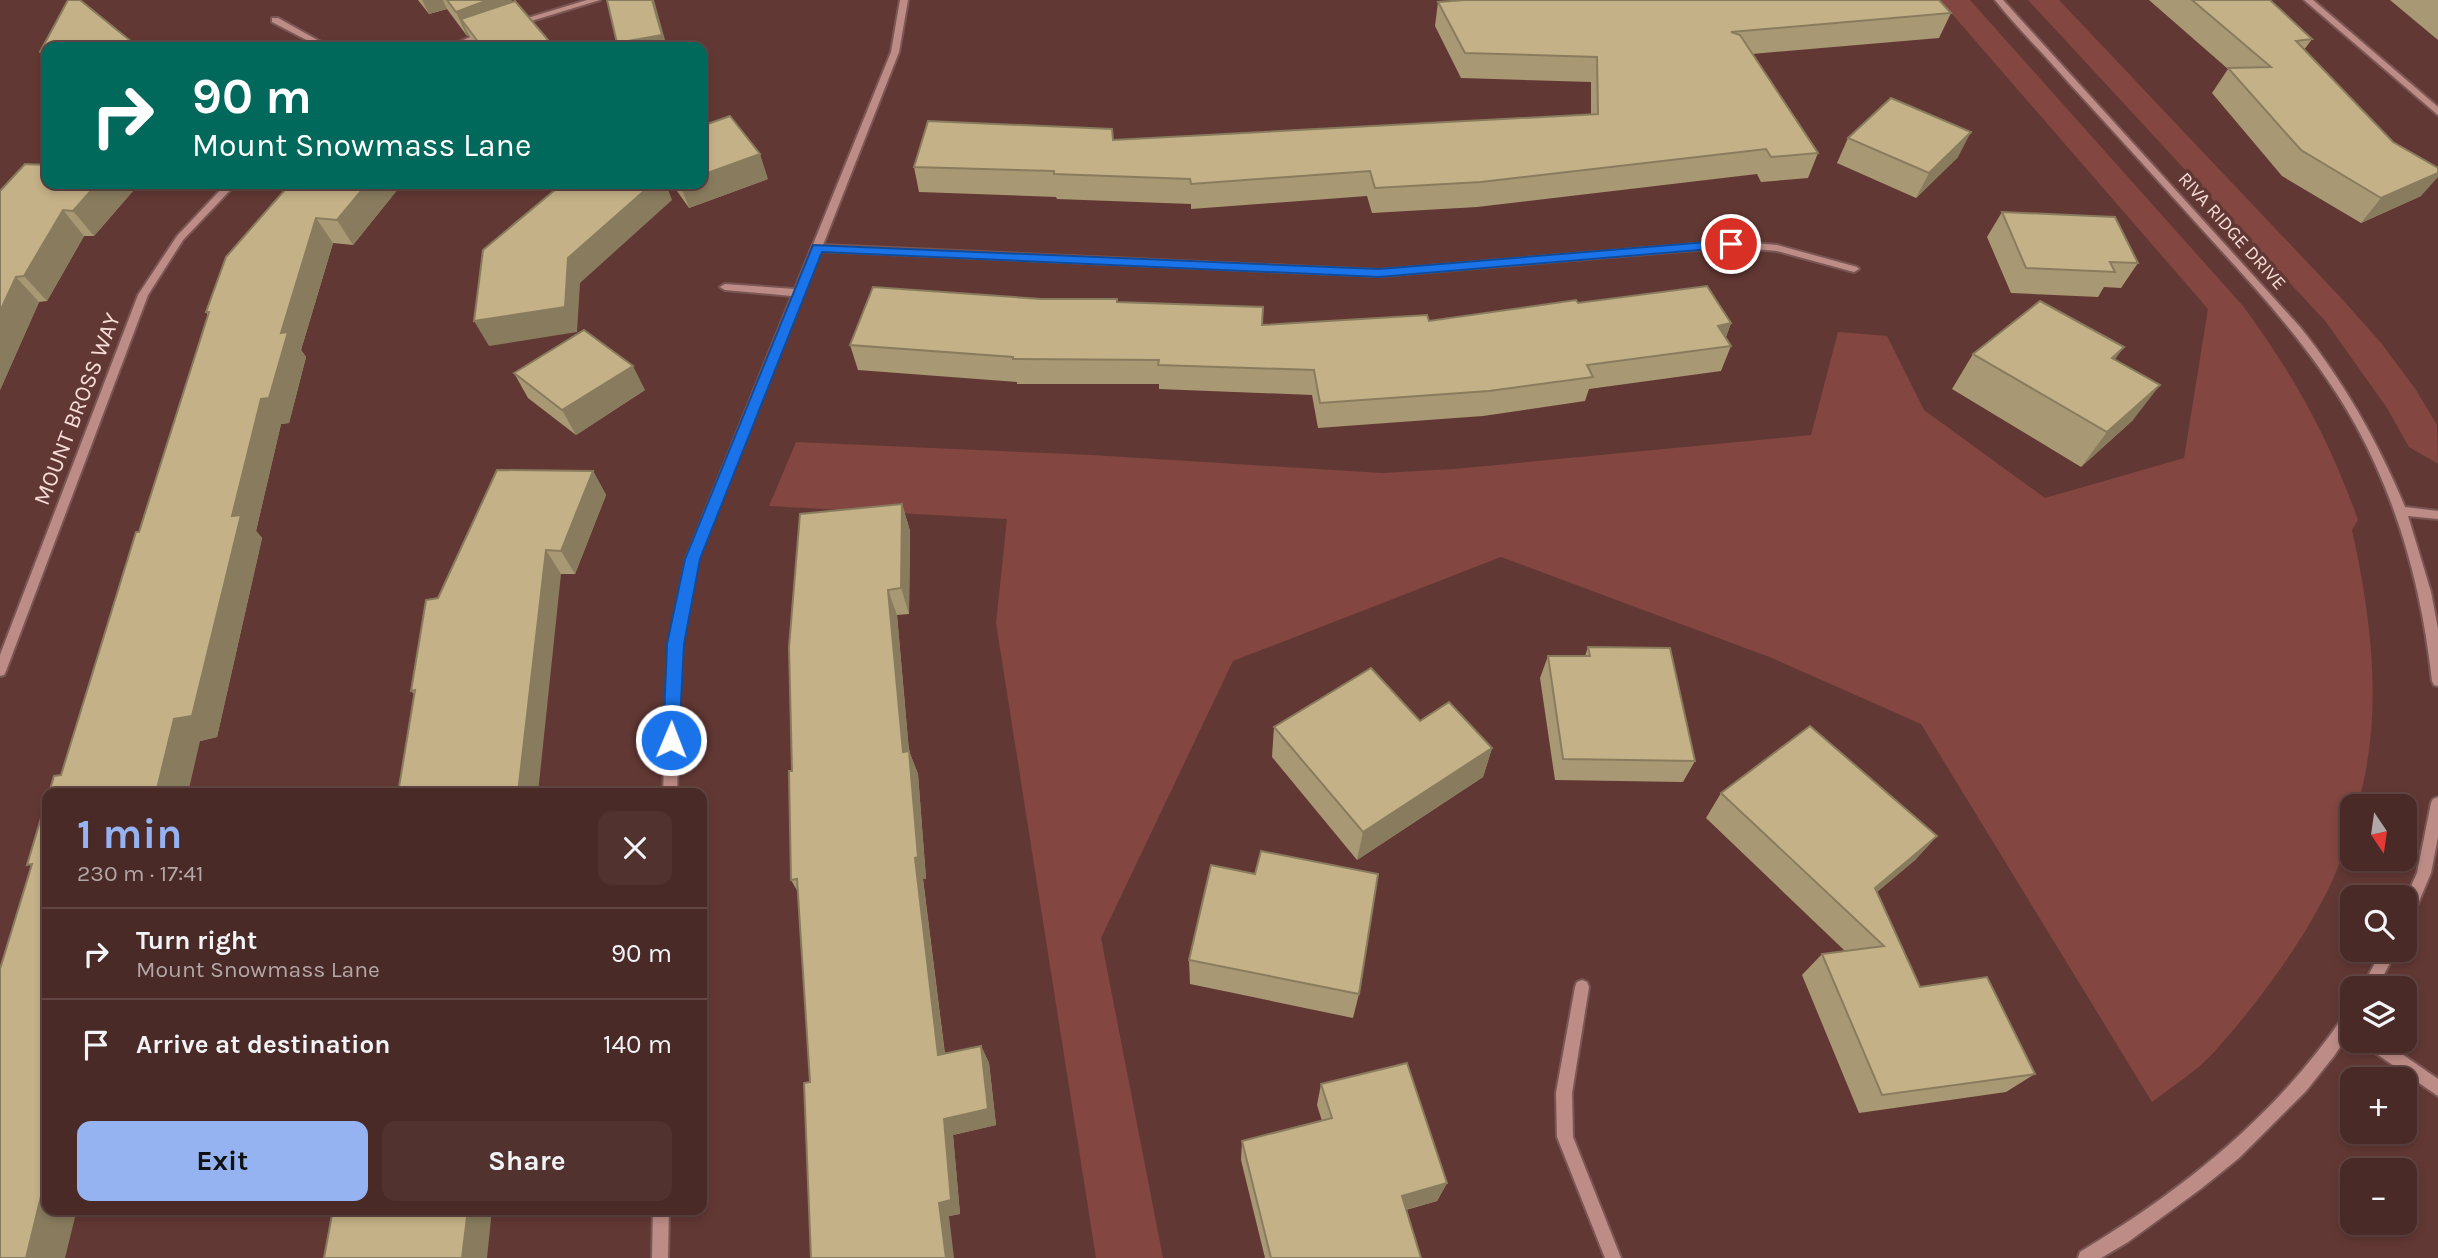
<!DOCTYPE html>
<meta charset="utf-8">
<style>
:root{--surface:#4a2a27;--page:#51322f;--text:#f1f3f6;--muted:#b2a7a7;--line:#614644;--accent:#95b2f1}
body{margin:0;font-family:Karla,sans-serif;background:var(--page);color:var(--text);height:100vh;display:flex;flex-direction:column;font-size:26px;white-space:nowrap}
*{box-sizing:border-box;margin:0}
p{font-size:23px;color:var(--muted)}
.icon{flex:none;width:38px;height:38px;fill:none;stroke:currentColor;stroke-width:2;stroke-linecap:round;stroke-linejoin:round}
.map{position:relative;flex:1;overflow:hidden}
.details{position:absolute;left:42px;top:788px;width:665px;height:427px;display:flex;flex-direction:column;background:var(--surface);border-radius:14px;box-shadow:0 4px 10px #0003,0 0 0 2px var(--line)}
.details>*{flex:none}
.top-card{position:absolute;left:42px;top:42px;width:665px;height:147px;border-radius:14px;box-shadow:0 4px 10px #0003,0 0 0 2px var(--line);background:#00695c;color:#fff;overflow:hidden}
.needle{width:46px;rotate:167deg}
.buttons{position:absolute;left:2340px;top:794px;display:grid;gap:14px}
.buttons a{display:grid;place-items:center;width:77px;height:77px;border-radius:14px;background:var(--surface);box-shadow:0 4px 10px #0003,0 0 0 2px var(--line);font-size:35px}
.pin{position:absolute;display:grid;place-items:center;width:60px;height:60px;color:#fff;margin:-30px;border:4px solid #fff;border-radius:50%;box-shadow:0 2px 7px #0007}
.me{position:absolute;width:77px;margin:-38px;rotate:1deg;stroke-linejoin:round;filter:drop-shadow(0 0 5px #0008)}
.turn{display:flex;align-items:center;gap:24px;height:147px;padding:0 35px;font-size:32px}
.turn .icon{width:91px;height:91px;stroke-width:2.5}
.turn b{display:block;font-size:49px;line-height:60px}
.round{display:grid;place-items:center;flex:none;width:74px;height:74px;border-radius:14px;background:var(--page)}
.summary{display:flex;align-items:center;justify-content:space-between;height:119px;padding:0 35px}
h1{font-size:42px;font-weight:700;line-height:52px;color:var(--accent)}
.button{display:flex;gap:14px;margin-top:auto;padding:14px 35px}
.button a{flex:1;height:80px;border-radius:14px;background:var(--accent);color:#111;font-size:28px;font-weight:700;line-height:80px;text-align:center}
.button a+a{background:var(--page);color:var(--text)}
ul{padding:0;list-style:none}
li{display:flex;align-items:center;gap:21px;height:91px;padding:0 35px;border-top:2px solid var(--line)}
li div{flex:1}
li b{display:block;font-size:26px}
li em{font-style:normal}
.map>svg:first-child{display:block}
.green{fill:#834640}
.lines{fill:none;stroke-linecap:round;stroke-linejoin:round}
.minor-casing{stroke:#7a5754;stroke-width:4}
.minor{fill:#bd8c86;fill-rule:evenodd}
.wall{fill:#a99874}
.shaded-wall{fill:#897c5e}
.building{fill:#c4b187;stroke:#897c5e;stroke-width:2}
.route{fill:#1a73e8;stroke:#114b97;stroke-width:2}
.labels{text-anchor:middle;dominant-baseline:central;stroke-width:7;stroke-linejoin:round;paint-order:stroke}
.far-street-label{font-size:19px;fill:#f7dcd8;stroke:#623834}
.street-label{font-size:23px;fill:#f7dcd8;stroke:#623834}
</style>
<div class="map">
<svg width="2438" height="1258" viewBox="0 0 2438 1258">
<rect width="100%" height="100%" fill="#623834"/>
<g class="green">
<path d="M 1940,0 L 1970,0 L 2243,306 C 2295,377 2329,438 2358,520 L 2352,530 C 2372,620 2384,717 2357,807 L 2352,807 C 2352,881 2264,997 2215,1051 C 2197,1071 2173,1086 2152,1102 L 1921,724 L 1772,658 L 1501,557 L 1233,661 L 1101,938 L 1163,1258 L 1096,1258 L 996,623 L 1007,519 L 769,506 L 796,442 L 1092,455 L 1382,473 L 1454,469 L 1811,435 L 1838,332 L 1887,336 L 1924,410 L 2045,498 L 2184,458 L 2208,309 Z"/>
<path d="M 2028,0 L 2059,0 L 2343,300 L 2382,344 L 2416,390 L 2437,425 L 2438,464 L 2409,447 L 2387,408 L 2326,322 Z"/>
</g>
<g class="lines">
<g class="minor-casing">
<g id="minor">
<path d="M 587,0 L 600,0 L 518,25 L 511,23 Z"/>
<path d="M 900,0 L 908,0 L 899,52 L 823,245 L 1379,270 L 1731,241 L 1777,245 L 1857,267 L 1859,269 L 1854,272 L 1777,251 L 1731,247 L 1379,276 L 820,251 L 698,559 L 681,644 L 677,793 L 663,793 L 669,644 L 686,559 L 792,296 L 725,290 L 720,287 L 725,284 L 795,289 L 891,52 Z"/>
<path d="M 1995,0 L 2003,0 L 2300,327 C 2344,382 2378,442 2405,507 L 2438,511 L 2438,519 L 2408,516 L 2431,592 L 2438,629 L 2438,686 L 2434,685 L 2432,681 C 2422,590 2399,504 2355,424 C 2316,354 2262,295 2208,236 C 2162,185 2116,134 2069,83 C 2045,55 2018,29 1995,0 Z"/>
<path d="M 2304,0 L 2313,0 L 2438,107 L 2438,115 Z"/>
<path d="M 272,18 L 278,18 L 330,47 L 320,47 L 272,22 Z"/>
<path d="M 482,32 L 489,34 L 458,47 L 447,47 Z"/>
<path d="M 226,184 L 236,184 L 183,240 L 148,295 L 6,671 L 4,675 L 0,676 L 0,655 L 138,295 L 177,236 Z"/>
<path d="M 2438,797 L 2438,837 L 2431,873 L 2409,925 L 2404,926 L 2404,902 L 2417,873 L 2431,803 L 2433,799 Z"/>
<path d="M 2382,950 L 2397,950 L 2376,989 L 2361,989 Z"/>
<path d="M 1582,980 L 1587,982 L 1589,987 L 1572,1093 L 1573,1137 L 1621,1258 L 1605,1258 L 1557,1137 L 1556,1093 L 1575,987 L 1577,982 Z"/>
<path d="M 2352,1009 L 2352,1029 L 2334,1056 L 2306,1091 L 2239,1158 L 2202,1188 L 2128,1242 L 2101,1258 L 2078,1258 L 2080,1252 C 2186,1188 2278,1114 2347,1011 Z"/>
<path d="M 2363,1041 L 2383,1041 L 2438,1079 L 2438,1096 L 2365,1046 Z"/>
<path d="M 653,1209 L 669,1209 L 668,1258 L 652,1258 Z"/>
</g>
</g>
<use href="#minor" class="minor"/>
</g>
<g class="wall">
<path d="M 418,0 L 511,0 L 554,47 L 475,47 L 469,35 L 467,36 L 447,9 L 429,14 Z"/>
<path d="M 2149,0 L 2270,0 L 2312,39 L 2304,50 L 2421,196 L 2361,223 L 2282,176 L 2212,93 L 2228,69 Z"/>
<path d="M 2390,0 L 2438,0 L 2438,40 Z"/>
<path d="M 1438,2 L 1951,13 L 1939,38 L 1752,54 L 1818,153 L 1808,178 L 1761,182 L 1757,174 L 1477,207 L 1372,213 L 1367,196 L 1191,209 L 1191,204 L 1057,199 L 1056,197 L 919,192 L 914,167 L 1113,140 L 1591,114 L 1591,82 L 1461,78 L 1435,26 Z"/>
<path d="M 1848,138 L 1958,157 L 1916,198 L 1837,163 Z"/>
<path d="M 768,179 L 689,208 L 672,184 L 702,184 Z"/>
<path d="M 139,184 L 94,236 L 84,236 L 47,301 L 39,302 L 0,390 L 0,191 Z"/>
<path d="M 290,184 L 402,184 L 353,245 L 333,243 L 301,350 L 306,357 L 289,423 L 281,424 L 256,531 L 262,538 L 217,737 L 61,775 L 208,316 L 206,312 Z"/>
<path d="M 2002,212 L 2138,263 L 2121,288 L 2104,287 L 2098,297 L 2011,293 L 1987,237 Z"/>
<path d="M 1041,299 L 1118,302 L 1262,325 L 1429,321 L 1578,303 L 1731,323 L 1726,337 L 1731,346 L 1721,371 L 1589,389 L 1585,401 L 1483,416 L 1318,428 L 1312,395 L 1159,389 L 1159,384 L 1017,384 L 1017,382 L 858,370 L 850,345 Z"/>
<path d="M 1973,354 L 2115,360 L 2133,420 L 2081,467 L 1952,389 Z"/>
<path d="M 514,373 L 645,390 L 576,435 L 528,398 Z"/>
<path d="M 593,471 L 606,495 L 575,574 L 561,574 L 414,694 L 411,691 L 438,598 Z"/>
<path d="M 902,504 L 910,531 L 909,614 L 897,615 L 909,751 L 918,774 L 926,879 L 923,879 L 945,1054 L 981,1046 L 989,1063 L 996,1125 L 953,1135 L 960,1214 L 949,1216 L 810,1082 L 798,892 L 791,880 L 792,771 Z"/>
<path d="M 1588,647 L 1695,761 L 1683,782 L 1555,780 L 1540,678 L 1548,656 L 1585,656 Z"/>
<path d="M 1420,721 L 1492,748 L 1483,777 L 1357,860 L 1272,757 L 1274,727 Z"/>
<path d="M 1721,793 L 1937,836 L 1915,860 L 1877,892 L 1920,987 L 2035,1074 L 2006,1092 L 1859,1113 L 1802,975 L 1822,954 L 1845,951 L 1706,818 Z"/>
<path d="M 1189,960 L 1359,994 L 1353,1018 L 1190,984 Z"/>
<path d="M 1321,1084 L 1447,1183 L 1437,1201 L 1406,1210 L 1421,1258 L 1265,1258 L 1241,1160 L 1242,1141 L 1322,1121 L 1317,1105 Z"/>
</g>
<g class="shaded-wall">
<path d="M 422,0 L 443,0 L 447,9 L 429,14 Z"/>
<path d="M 488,0 L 511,0 L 518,16 L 461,19 L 469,35 L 467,36 L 456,12 Z"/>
<path d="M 652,0 L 654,0 L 667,47 L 619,47 L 617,43 Z"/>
<path d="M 1971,132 L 1958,157 L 1916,198 L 1929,173 Z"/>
<path d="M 760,154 L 768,179 L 689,208 L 680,184 L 702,184 L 702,175 Z"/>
<path d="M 2438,173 L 2438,177 L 2421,196 L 2361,223 L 2381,198 Z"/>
<path d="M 97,184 L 139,184 L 94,236 L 73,211 Z"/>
<path d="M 367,184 L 402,184 L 353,245 L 337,220 Z"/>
<path d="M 652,184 L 666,184 L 672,200 L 580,283 L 577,332 L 489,346 L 474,321 L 568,258 Z"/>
<path d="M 63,210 L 84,236 L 47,301 L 24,276 Z"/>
<path d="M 316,218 L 333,243 L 301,350 L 306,357 L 289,423 L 281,424 L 256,531 L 262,538 L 217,737 L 200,741 L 188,793 L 156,793 L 174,719 L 232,516 L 261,399 Z"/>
<path d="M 16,277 L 39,302 L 0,390 L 0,311 Z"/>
<path d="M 1731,323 L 1722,347 L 1718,326 Z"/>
<path d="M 2124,347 L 2098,383 L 2112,358 Z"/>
<path d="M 633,366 L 645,390 L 576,435 L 562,410 Z"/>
<path d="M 2160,385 L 2133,420 L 2081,467 L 2107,432 Z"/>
<path d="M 593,471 L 606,495 L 575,574 L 561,551 Z"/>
<path d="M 902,504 L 910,531 L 909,614 L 901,588 Z"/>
<path d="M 546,550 L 561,574 L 538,793 L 518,793 Z"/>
<path d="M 888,590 L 897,615 L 910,763 L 909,751 L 918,774 L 926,879 L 923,879 L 947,1072 L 938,1055 L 903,752 Z"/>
<path d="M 1492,748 L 1483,777 L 1357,860 L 1363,832 Z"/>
<path d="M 1937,836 L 1915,860 L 1854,911 L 1875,888 Z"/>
<path d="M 981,1046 L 989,1063 L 996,1125 L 953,1135 L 960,1214 L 949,1216 L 954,1258 L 946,1258 L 939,1203 L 944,1119 Z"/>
<path d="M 1447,1183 L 1437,1201 L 1394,1213 L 1402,1196 Z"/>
<path d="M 44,1184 L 47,1184 L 47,1209 L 77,1209 L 65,1258 L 26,1258 Z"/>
<path d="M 468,1209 L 492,1209 L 487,1258 L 462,1258 Z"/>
</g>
<g class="building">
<path d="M 68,0 L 80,0 L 138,47 L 47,47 L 47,58 L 40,52 Z"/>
<path d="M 447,0 L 488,0 L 456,12 Z"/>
<path d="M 607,0 L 652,0 L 662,35 L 617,43 Z"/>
<path d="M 1465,0 L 1939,0 L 1951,13 L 1731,32 L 1740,35 L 1818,153 L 1771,157 L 1766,149 L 1481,182 L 1375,188 L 1370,171 L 1191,184 L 1190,179 L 1054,174 L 1054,171 L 914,167 L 928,121 L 1112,129 L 1113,140 L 1598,114 L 1597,57 L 1465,53 L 1438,2 Z"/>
<path d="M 2192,0 L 2270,0 L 2312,39 L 2296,41 L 2393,142 L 2438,168 L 2438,173 L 2381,198 L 2301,150 L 2228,68 L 2271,67 Z"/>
<path d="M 515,1 L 554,47 L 482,47 L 461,19 Z"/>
<path d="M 1891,98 L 1971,132 L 1929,173 L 1848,138 Z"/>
<path d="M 730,116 L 760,154 L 702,175 L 702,126 Z"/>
<path d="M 25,164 L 47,165 L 47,184 L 97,184 L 73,211 L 63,210 L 24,276 L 16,277 L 0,311 L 0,191 Z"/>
<path d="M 290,184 L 367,184 L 337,220 L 316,218 L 281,333 L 288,332 L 269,398 L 261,399 L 232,516 L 241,515 L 192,716 L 174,719 L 156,793 L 49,793 L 54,776 L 61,775 L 136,532 L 139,532 L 209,312 L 206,312 L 226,257 Z"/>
<path d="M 562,184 L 652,184 L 568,258 L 565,307 L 474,321 L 483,250 Z"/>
<path d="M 2002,212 L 2115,217 L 2138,263 L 2110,262 L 2115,272 L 2026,268 Z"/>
<path d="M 1707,286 L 1731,323 L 1718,326 L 1731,346 L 1587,365 L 1593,377 L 1489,391 L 1320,403 L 1314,370 L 1158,365 L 1159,360 L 1013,359 L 1013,357 L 850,345 L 873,287 L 1041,299 L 1117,299 L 1117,302 L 1263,307 L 1262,325 L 1427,315 L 1429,321 L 1576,300 L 1578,303 Z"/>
<path d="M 2040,301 L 2124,347 L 2112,358 L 2160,385 L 2107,432 L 1973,354 Z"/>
<path d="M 584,330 L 633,366 L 562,410 L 514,373 Z"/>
<path d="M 497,470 L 593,471 L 561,551 L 546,550 L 518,793 L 398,793 L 415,690 L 411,691 L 426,600 L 438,598 Z"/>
<path d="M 902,504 L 901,588 L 888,590 L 903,752 L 909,751 L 918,857 L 915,858 L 938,1055 L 981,1046 L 988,1109 L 944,1119 L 951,1200 L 939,1203 L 946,1258 L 811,1258 L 804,1083 L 810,1082 L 797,879 L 791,880 L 789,771 L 792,771 L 789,647 L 800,514 Z"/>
<path d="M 1588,647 L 1670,648 L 1695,761 L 1563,759 L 1548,656 L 1590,656 Z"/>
<path d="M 1371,668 L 1420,721 L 1449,702 L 1492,748 L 1363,832 L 1274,727 Z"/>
<path d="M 1810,726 L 1937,836 L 1875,888 L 1920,987 L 1987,977 L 2035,1074 L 1882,1095 L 1822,954 L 1884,946 L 1721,793 Z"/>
<path d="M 47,798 L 47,1184 L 44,1184 L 26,1258 L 0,1258 L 0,969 L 32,864 L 27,865 Z"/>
<path d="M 1261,851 L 1378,874 L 1359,994 L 1189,960 L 1211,865 L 1255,874 Z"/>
<path d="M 1407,1063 L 1447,1183 L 1402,1196 L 1421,1258 L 1271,1258 L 1242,1141 L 1332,1118 L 1321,1084 Z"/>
<path d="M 333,1209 L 468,1209 L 462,1258 L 324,1258 Z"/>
</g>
<path class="route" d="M 1731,240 L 1735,242 L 1735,247 L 1379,277 L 822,252 L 700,559 L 684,644 L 679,740 L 677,745 L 671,747 L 665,745 L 663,740 L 667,644 L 685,559 L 813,245 L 1379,269 Z"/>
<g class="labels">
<g class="far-street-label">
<text transform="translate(2232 231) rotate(48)">RIVA RIDGE DRIVE</text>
</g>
<g class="street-label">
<text transform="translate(77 409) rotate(-69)">MOUNT BROSS WAY</text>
</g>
</g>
</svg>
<div class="buttons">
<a><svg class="needle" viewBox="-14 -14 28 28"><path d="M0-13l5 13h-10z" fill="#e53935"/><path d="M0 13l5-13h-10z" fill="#b2a7a7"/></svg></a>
<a><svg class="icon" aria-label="search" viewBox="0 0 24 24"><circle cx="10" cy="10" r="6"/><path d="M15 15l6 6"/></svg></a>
<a><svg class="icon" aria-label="layers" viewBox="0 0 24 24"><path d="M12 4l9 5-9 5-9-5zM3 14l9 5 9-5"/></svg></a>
<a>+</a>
<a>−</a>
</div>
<div class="pin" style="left:1731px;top:244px;background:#d93025"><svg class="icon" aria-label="arrive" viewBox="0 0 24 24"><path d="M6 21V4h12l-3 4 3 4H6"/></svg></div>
<svg class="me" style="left:671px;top:740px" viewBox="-20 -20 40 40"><circle r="17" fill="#1a73e8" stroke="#fff" stroke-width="3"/><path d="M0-11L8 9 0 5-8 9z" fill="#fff"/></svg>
<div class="top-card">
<div class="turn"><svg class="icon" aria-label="right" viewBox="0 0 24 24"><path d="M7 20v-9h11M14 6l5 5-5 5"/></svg><div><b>90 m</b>Mount Snowmass Lane</div></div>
</div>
<section class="details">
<div class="summary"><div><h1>1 min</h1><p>230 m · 17:41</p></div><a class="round"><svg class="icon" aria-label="close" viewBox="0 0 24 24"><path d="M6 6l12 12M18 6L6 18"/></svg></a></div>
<ul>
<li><svg class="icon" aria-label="right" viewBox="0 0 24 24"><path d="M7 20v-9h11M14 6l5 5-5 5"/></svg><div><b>Turn right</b><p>Mount Snowmass Lane</p></div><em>90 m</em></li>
<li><svg class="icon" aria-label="arrive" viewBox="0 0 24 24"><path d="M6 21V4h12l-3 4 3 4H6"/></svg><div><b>Arrive at destination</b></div><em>140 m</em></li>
</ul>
<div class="button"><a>Exit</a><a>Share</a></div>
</section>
</div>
